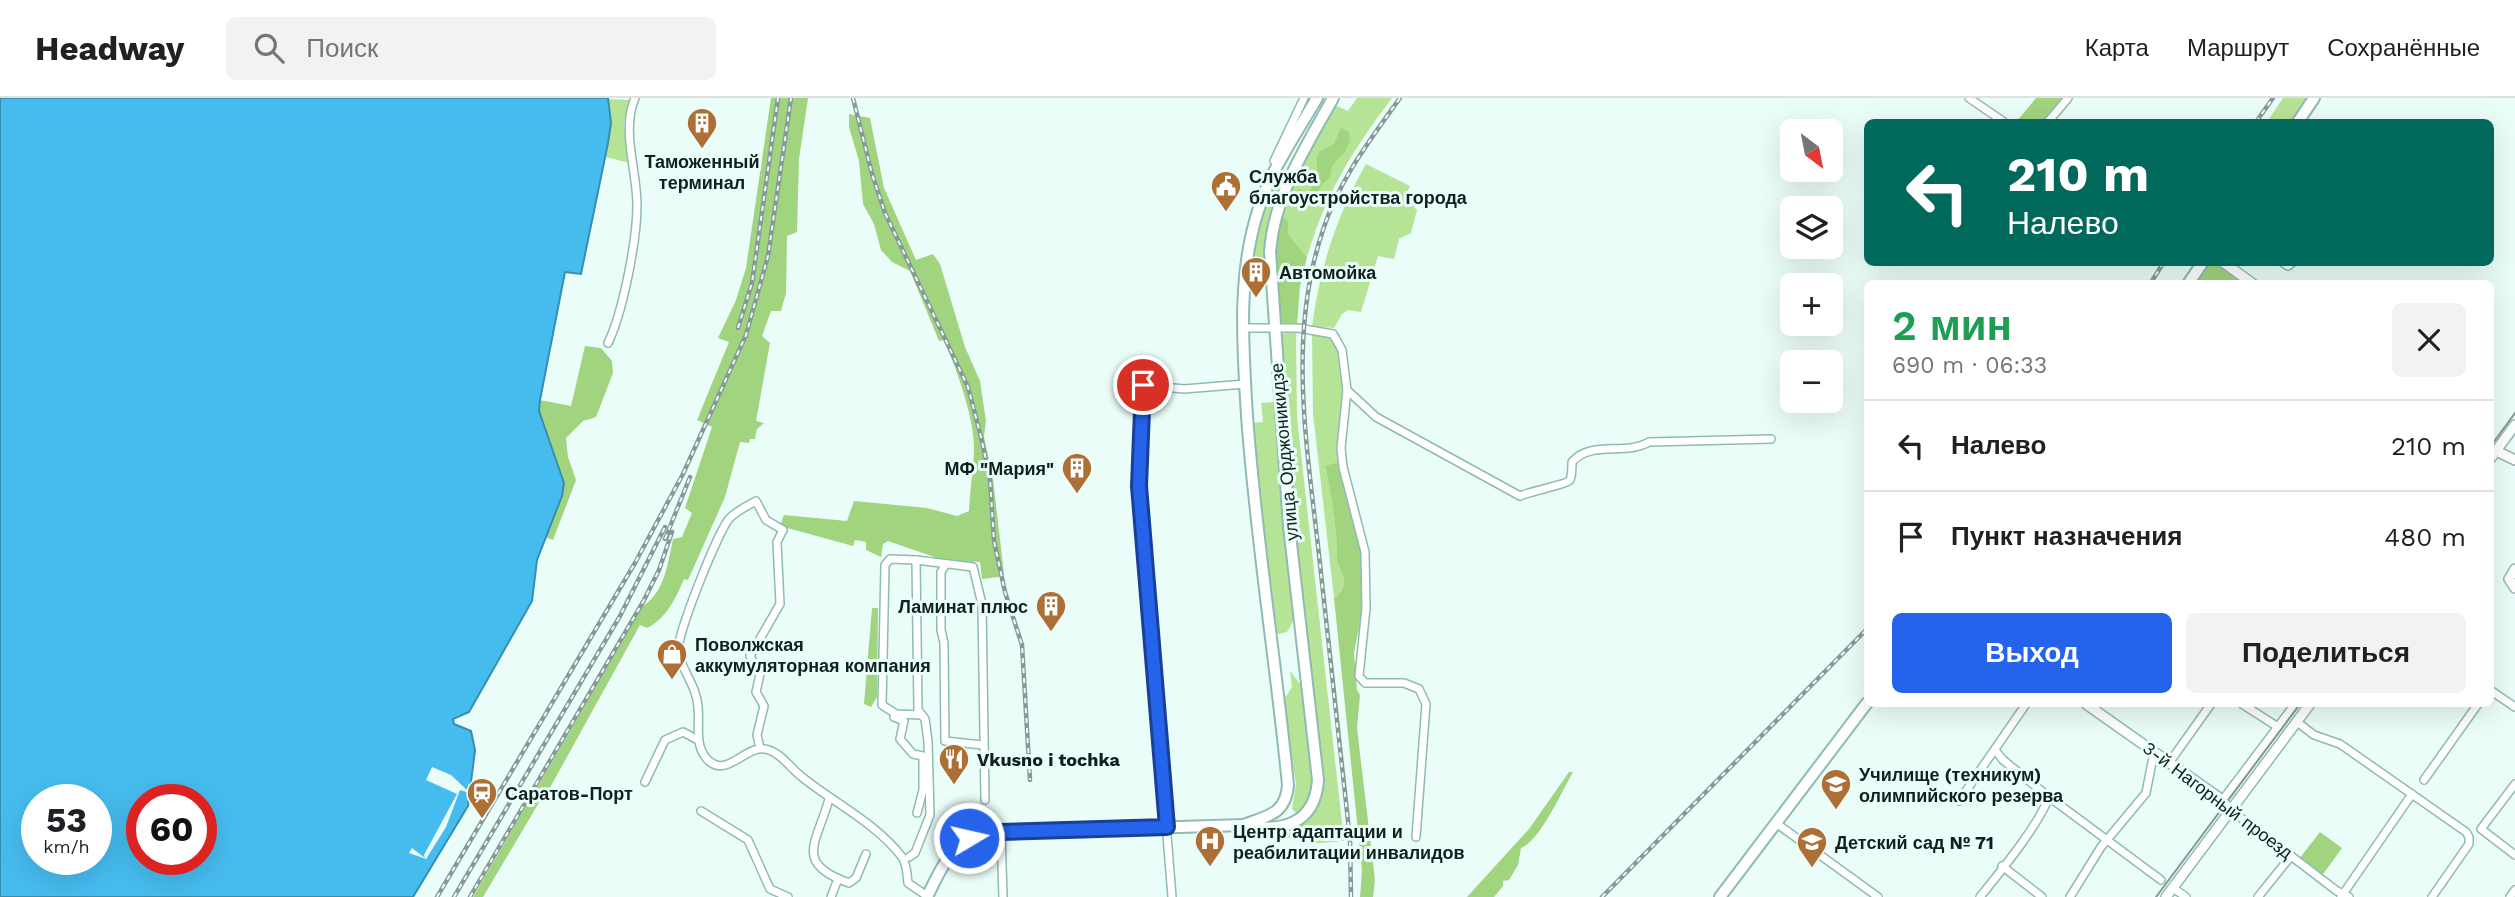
<!DOCTYPE html>
<html lang="ru">
<meta charset="utf-8">
<style>
:root{--surface:#fff;--page:#f2f2f2;--text:#202124;--muted:#757577;--line:#e0e0e0;--accent:#2563eb}
body{margin:0;font-family:"Work Sans",sans-serif;background:var(--page);color:var(--text);height:100vh;display:flex;flex-direction:column;font-size:26px;white-space:nowrap}
*{box-sizing:border-box;margin:0}
p{font-size:23px;color:var(--muted)}
.icon{flex:none;width:38px;height:38px;fill:none;stroke:currentColor;stroke-width:2;stroke-linecap:round;stroke-linejoin:round}
.map{position:relative;flex:1;overflow:hidden}
.drawer{position:absolute;left:1864px;top:182px;width:630px;height:427px;display:flex;flex-direction:column;background:var(--surface);border-radius:10px;box-shadow:0 7px 28px #0002}
.drawer>*{flex:none}
.top-card{position:absolute;left:1864px;top:21px;width:630px;height:147px;border-radius:10px;box-shadow:0 7px 28px #0002;background:#00695c;color:#fff;overflow:hidden}
.needle{width:46px;rotate:148deg}
.buttons{position:absolute;left:1780px;top:21px;display:grid;gap:14px}
.buttons a{display:grid;place-items:center;width:63px;height:63px;border-radius:10px;background:var(--surface);box-shadow:0 7px 28px #0002;font-size:35px}
.speed{position:absolute;left:21px;top:686px;display:flex;gap:14px;font-size:35px;font-weight:700;text-align:center}
.speed>*{display:grid;place-content:center;width:91px;height:91px;border-radius:50%;background:var(--surface);box-shadow:0 7px 28px #0002;line-height:1}
.speed small{font-size:18px;font-weight:400}
.speed .limit{border:10px solid #d22;background:#fff;color:#111}
.pin{position:absolute;display:grid;place-items:center;width:60px;height:60px;color:#fff;margin:-30px;border:4px solid #fff;border-radius:50%;box-shadow:0 2px 7px #0007}
.me{position:absolute;width:77px;margin:-38px;rotate:81deg;stroke-linejoin:round;filter:drop-shadow(0 0 5px #0008)}
.turn{display:flex;align-items:center;gap:24px;height:147px;padding:0 28px;font-size:32px}
.turn .icon{width:91px;height:91px;stroke-width:2.5}
.turn b{display:block;font-size:49px;line-height:60px}
.round{display:grid;place-items:center;flex:none;width:74px;height:74px;border-radius:10px;background:var(--page)}
.headline{display:flex;align-items:center;justify-content:space-between;height:119px;padding:0 28px}
h1{font-size:42px;font-weight:600;line-height:52px;color:#1e9e55}
.primary-button{display:flex;gap:14px;margin-top:auto;padding:14px 28px}
.primary-button a{flex:1;height:80px;border-radius:10px;background:var(--accent);color:#fff;font-size:28px;font-weight:600;line-height:80px;text-align:center}
.primary-button a+a{background:var(--page);color:var(--text)}
ul{padding:0;list-style:none}
li{display:flex;align-items:center;gap:21px;height:91px;padding:0 28px;border-top:2px solid var(--line)}
li div{flex:1}
li b{display:block;font-size:26px}
li em{font-style:normal}
header{display:flex;align-items:center;gap:42px;box-sizing:border-box;height:98px;padding:0 35px;background:var(--surface);border-bottom:2px solid var(--line)}
header strong{font-size:33px}
nav{display:flex;gap:38px;margin-inline-start:auto;font-size:24px}
.search{width:490px;height:63px;background:var(--page);display:flex;align-items:center;gap:18px;box-sizing:border-box;padding:0 24px;border-radius:10px;color:var(--muted);font-size:26px}
.map>svg:first-child{display:block}
.green{fill:#b6e497}
.forest{fill:#a1d47e}
.water{fill:#46bcee;stroke:#368eb0;stroke-width:2;fill-rule:evenodd}
.pier{fill:#ebfdf9}
.lines{fill:none;stroke-linecap:round;stroke-linejoin:round}
.minor-casing{stroke:#8ebbb2;stroke-width:10}
.tertiary-casing{stroke:#8ebbb2;stroke-width:12}
.primary-casing{stroke:#8ebbb2;stroke-width:14}
.minor{stroke:#fff;stroke-width:7}
.tertiary{stroke:#fff;stroke-width:9}
.primary{stroke:#fff;stroke-width:10}
.tram{stroke:#879996;stroke-width:2}
.rail-casing{stroke:#879996;stroke-width:4.5}
.rail{stroke:#ebfdf9;stroke-width:2;stroke-dasharray:5;stroke-linecap:butt}
.route-casing{stroke:#184099;stroke-width:18}
.route{stroke:#2563eb;stroke-width:12}
.labels{text-anchor:middle;dominant-baseline:central;stroke-width:6;stroke-linejoin:round;paint-order:stroke}
.poi-label{font-size:18px;font-weight:bold;fill:#0f211e;stroke:#ebfdf9;text-anchor:start}
.street-label{font-size:18px;fill:#0f211e;stroke:#ebfdf9}
</style>
<header>
<strong>Headway</strong>
<div class="search"><svg class="icon" aria-label="search" viewBox="0 0 24 24"><circle cx="10" cy="10" r="6"/><path d="M15 15l6 6"/></svg>Поиск</div>
<nav><a>Карта</a><a>Маршрут</a><a>Сохранённые</a></nav>
</header>
<div class="map">
<svg width="2515" height="799" viewBox="0 0 2515 799">
<rect width="100%" height="100%" fill="#ebfdf9"/>
<g class="green">
<path d="M 1357,0 L 1392,0 C 1351,55 1327,93 1307,159 L 1288,136 L 1288,123 L 1281,117 L 1295,80 L 1335,7 L 1348,13 Z"/>
<path d="M 2283,0 L 2306,0 L 2290,24 L 2267,24 Z"/>
<path d="M 608,1 L 630,2 L 624,25 L 630,65 L 605,59 L 611,25 Z"/>
<path d="M 1366,66 L 1410,88 L 1405,99 L 1417,112 L 1411,135 L 1399,141 L 1394,161 L 1378,158 L 1361,214 L 1348,212 L 1342,216 L 1334,230 L 1312,228 C 1320,169 1337,117 1366,66 Z"/>
<path d="M 1275,82 L 1281,82 L 1283,88 L 1266,160 L 1267,181 L 1256,182 C 1251,139 1259,121 1275,82 Z"/>
<path d="M 1296,234 L 1297,319 L 1344,743 L 1308,746 L 1308,737 L 1283,741 L 1283,737 C 1304,731 1316,714 1321,694 L 1292,428 L 1280,236 Z"/>
<path d="M 1312,236 L 1327,238 C 1354,258 1342,339 1340,370 L 1325,369 C 1333,403 1337,427 1337,461 C 1337,468 1344,475 1344,482 C 1344,490 1340,496 1334,500 L 1313,316 Z"/>
<path d="M 1274,304 L 1284,433 L 1295,520 L 1287,534 L 1278,536 L 1273,529 L 1256,386 L 1252,325 L 1263,324 L 1261,305 Z"/>
<path d="M 1290,573 L 1304,591 L 1314,683 L 1313,693 L 1302,715 L 1297,716 L 1292,711 L 1296,685 L 1281,606 L 1292,589 Z"/>
</g>
<g class="forest">
<path d="M 771,0 L 808,0 L 799,61 L 797,134 L 787,138 L 786,195 L 781,213 L 771,213 L 762,238 L 770,245 L 756,323 L 764,325 L 757,331 L 755,341 L 750,341 L 749,345 L 740,344 L 725,399 L 688,482 L 684,481 C 676,500 666,521 647,530 L 640,527 L 542,704 L 540,703 L 483,799 L 473,799 L 643,508 C 665,494 668,464 673,441 L 682,439 L 692,415 L 685,410 L 712,329 L 697,322 L 729,244 L 718,240 L 736,202 L 746,170 Z"/>
<path d="M 2036,0 L 2066,0 L 2045,24 L 2016,24 Z"/>
<path d="M 849,16 L 870,20 L 884,90 L 916,162 L 933,156 L 940,166 L 965,249 L 980,283 L 986,323 L 984,339 L 993,381 L 1004,476 L 999,479 L 982,481 L 980,464 L 946,463 L 888,443 L 883,446 L 881,459 L 866,452 L 866,444 L 855,442 L 853,448 L 780,428 L 784,417 L 847,423 L 854,403 L 927,410 L 957,418 L 969,413 C 970,391 974,369 974,347 C 973,317 956,269 944,242 L 939,243 L 910,173 L 892,164 L 881,152 L 874,126 L 863,106 L 859,63 L 849,29 Z"/>
<path d="M 1341,30 L 1349,34 L 1350,42 L 1345,54 L 1332,68 L 1330,79 L 1321,88 L 1314,110 L 1302,106 L 1295,96 L 1298,91 L 1308,94 L 1317,84 L 1317,60 L 1320,53 L 1334,46 Z"/>
<path d="M 1281,117 L 1288,123 L 1288,136 L 1307,159 L 1300,188 L 1297,227 L 1278,224 L 1275,144 Z"/>
<path d="M 2216,164 L 2249,186 L 2195,186 L 2208,168 Z"/>
<path d="M 585,248 L 601,250 L 612,263 L 613,275 L 596,319 L 583,323 L 566,340 L 568,359 L 576,382 L 553,442 L 545,439 L 562,398 L 564,385 L 539,312 L 540,302 L 571,308 Z"/>
<path d="M 1336,365 L 1340,370 L 1362,456 L 1363,509 L 1354,555 L 1357,592 L 1360,597 L 1357,630 L 1375,782 L 1373,799 L 1360,799 L 1362,772 L 1334,500 C 1340,496 1344,490 1344,482 C 1344,475 1337,468 1337,461 C 1337,429 1332,400 1325,368 Z"/>
<path d="M 872,510 L 878,510 L 877,599 L 871,609 L 864,606 Z"/>
<path d="M 1569,674 L 1573,674 C 1562,693 1540,743 1521,750 L 1518,767 L 1509,782 L 1503,783 L 1503,788 L 1494,799 L 1467,799 L 1529,731 Z"/>
<path d="M 2320,734 L 2342,750 L 2321,779 L 2299,761 Z"/>
</g>
<path class="water" d="M 0,0 L 608,0 L 611,25 L 608,45 L 581,176 L 565,174 L 540,302 L 539,313 L 564,385 L 562,398 L 537,462 L 532,503 L 469,614 L 453,621 L 454,626 L 471,633 L 475,652 L 468,708 L 413,799 L 0,799 ZM 37,702 L 96,702 L 96,761 L 37,761 ZM 142,702 L 201,702 L 201,761 L 142,761 Z"/>
<path class="pier" d="M 432,669 L 451,677 L 470,695 L 460,692 L 446,729 L 426,761 L 409,755 L 412,750 L 425,760 L 424,757 L 457,696 L 426,682 Z"/>
<g class="lines">
<g class="minor-casing">
<g id="minor">
<path d="M 1969,0 L 2004,24"/>
<path d="M 2048,24 L 2068,0"/>
<path d="M 1274,63 L 1304,0"/>
<path d="M 2282,164 L 2288,168 L 2293,164"/>
<path d="M 1244,230 L 1298,230 L 1333,236 L 1342,252 L 1347,292 L 1341,350 L 1343,369 L 1365,454 L 1366,510 L 1359,578 L 1365,585 L 1404,585 L 1419,591 L 1426,606 L 1416,739"/>
<path d="M 608,245 C 623,214 637,142 637,107 C 637,72 621,33 635,0"/>
<path d="M 1347,292 L 1376,319 L 1520,398 C 1528,394 1568,386 1570,382 C 1572,378 1572,369 1572,364 C 1591,342 1625,358 1649,344 L 1771,341"/>
<path d="M 916,462 L 890,461 L 885,467 L 882,607 L 896,616 L 922,617"/>
<path d="M 946,466 L 941,474 L 941,532 L 944,545 L 945,643 L 982,647"/>
<path d="M 2490,592 L 2515,609"/>
<path d="M 2242,606 L 2278,629"/>
<path d="M 894,619 L 904,623 L 900,641 L 913,656 L 923,658 L 923,692 L 917,715"/>
<path d="M 2297,624 L 2314,637 L 2340,646 L 2466,734 L 2469,739 L 2469,746 L 2432,799"/>
<path d="M 760,650 L 757,637 L 764,608 L 756,594 L 760,576 L 750,558 L 780,506 L 777,444 L 783,432 L 766,422 L 756,403 C 747,408 736,413 729,421 C 718,434 675,540 678,555 C 683,574 697,589 698,609 C 700,627 694,647 707,661 C 727,683 747,643 769,652 C 783,657 790,670 802,679 C 834,705 876,725 902,759 C 907,766 907,777 908,785 L 927,798"/>
<path d="M 1995,652 L 2003,662 L 2049,699 L 2161,782"/>
<path d="M 2169,665 L 2211,606"/>
<path d="M 2424,682 L 2478,606"/>
<path d="M 645,684 L 665,642 L 683,634 L 698,642"/>
<path d="M 2515,686 L 2481,731 L 2515,757"/>
<path d="M 829,701 C 817,745 793,765 849,785 L 856,780 L 866,756"/>
<path d="M 1959,703 L 2026,606"/>
<path d="M 2221,704 L 2295,606"/>
<path d="M 701,713 L 748,742 L 770,791 L 788,799"/>
<path d="M 2232,713 L 2337,793 L 2349,799"/>
<path d="M 1776,725 L 1878,799"/>
<path d="M 1001,734 L 1003,799"/>
<path d="M 909,759 L 915,755 L 930,717 L 928,643 L 925,621 L 918,612 L 916,462 L 973,469 L 982,506 L 985,702"/>
<path d="M 2002,768 L 2042,799"/>
<path d="M 2173,790 L 2186,799"/>
<path d="M 831,799 L 838,781"/>
<path d="M 1172,799 L 1139,388 L 1142,296 L 1143,287 L 1184,291 L 1245,286"/>
<path d="M 1980,799 C 2000,774 2038,728 2049,699"/>
<path d="M 2070,799 L 2101,749 L 2146,695 L 2154,654"/>
<path d="M 2258,799 L 2291,758"/>
<path d="M 2341,799 L 2412,696"/>
<path d="M 2510,799 L 2515,792"/>
</g>
</g>
<g class="tertiary-casing">
<g id="tertiary">
<path d="M 2223,164 L 2253,186"/>
<path d="M 2490,350 L 2515,362"/>
<path d="M 2490,361 L 2515,327"/>
<path d="M 2515,471 L 2509,481 L 2515,490"/>
<path d="M 2086,606 L 2218,699 L 2232,713"/>
<path d="M 2166,799 L 2310,606"/>
</g>
</g>
<g class="primary-casing">
<g id="primary">
<path d="M 2298,24 L 2314,0"/>
<path d="M 2188,186 L 2203,164"/>
<path d="M 1246,726 C 1269,718 1286,715 1288,687 C 1276,564 1256,442 1247,318 C 1243,250 1237,178 1258,113 C 1270,73 1296,36 1317,0"/>
<path d="M 927,799 C 941,771 951,743 984,735 L 1244,727 C 1282,735 1315,726 1318,682 L 1289,428 L 1270,154 C 1274,97 1306,49 1333,0"/>
<path d="M 1720,799 L 1867,605"/>
</g>
</g>
<use href="#minor" class="minor"/>
<use href="#tertiary" class="tertiary"/>
<use href="#primary" class="primary"/>
<g class="tram">
<path d="M 2490,349 L 2515,315"/>
<path d="M 2156,799 L 2300,606"/>
</g>
<g class="rail-casing">
<g id="rail">
<path d="M 853,0 L 872,76 L 885,115 L 968,289 L 981,339 L 990,381 L 994,443 L 1005,494 L 1022,547 L 1030,682"/>
<path d="M 2256,24 L 2273,0"/>
<path d="M 2150,186 L 2164,164"/>
<path d="M 738,230 L 752,185 L 778,0"/>
<path d="M 665,441 L 690,379"/>
<path d="M 437,799 L 635,465 L 683,376 L 746,237 L 768,158 L 791,0"/>
<path d="M 454,799 L 620,518 L 665,429"/>
<path d="M 470,799 L 643,504 L 659,472 L 672,434"/>
<path d="M 1351,799 L 1350,741 C 1339,646 1329,551 1319,457 C 1307,348 1287,238 1323,132 C 1339,82 1370,42 1400,0"/>
<path d="M 1602,799 L 1867,531"/>
</g>
</g>
<use href="#rail" class="rail"/>
</g>
<g class="lines">
<g class="route-casing">
<path id="route" d="M 969,740 L 1001,734 L 1167,729 L 1139,388 L 1143,287"/>
</g>
<use href="#route" class="route"/>
</g>
<defs>
<g id="building-pin" transform="scale(1.575)"><path d="M0 17L-7.5 6A9.5 9.5 0 1 1 7.5 6Z" fill="#ad6f34" stroke="#ebfdf9"/><path d="M-4-6H4V6H1V3H-1V6H-4ZM-2.5-4.3h1.7v1.8h-1.7ZM.8-4.3h1.7v1.8H.8ZM-2.5-1h1.7V.8h-1.7ZM.8-1h1.7V.8H.8Z" fill="#fff"/></g>
<g id="civic-pin" transform="scale(1.575)"><path d="M0 17L-7.5 6A9.5 9.5 0 1 1 7.5 6Z" fill="#ad6f34" stroke="#ebfdf9"/><path d="M-.6-6.5H3V-4.5H.6V-3L4-1V1h2V6H-6V1h2V-1L-.6-3ZM-1.2 2.5V6h2.4V2.5Z" fill="#fff"/></g>
<g id="shop-pin" transform="scale(1.575)"><path d="M0 17L-7.5 6A9.5 9.5 0 1 1 7.5 6Z" fill="#ad6f34" stroke="#ebfdf9"/><path d="M-5-2.5h2.3a2.7 3.5 0 0 1 5.4 0H5L5.5 6h-11ZM-1.5-2.5h3a1.5 2.3 0 0 0-3 0Z" fill="#fff"/></g>
<g id="restaurant-pin" transform="scale(1.575)"><path d="M0 17L-7.5 6A9.5 9.5 0 1 1 7.5 6Z" fill="#ad6f34" stroke="#ebfdf9"/><path d="M-5-6h1v4h1v-4h1v4h1v-4h1v5L-1.5 .5V6h-2V.5L-5-1ZM5-6V6H3V1.5H1.5Q1.5-4 5-6Z" fill="#fff"/></g>
<g id="university-pin" transform="scale(1.575)"><path d="M0 17L-7.5 6A9.5 9.5 0 1 1 7.5 6Z" fill="#ad6f34" stroke="#ebfdf9"/><path d="M0-5L7-2L0 1L-7-2ZM-4 1L0 2.5L4 1V4Q0 6-4 4Z" fill="#fff"/></g>
<g id="station-pin" transform="scale(1.575)"><path d="M0 17L-7.5 6A9.5 9.5 0 1 1 7.5 6Z" fill="#ad6f34" stroke="#ebfdf9"/><path d="M-3-6H3Q5-6 5-4V2Q5 4 3 4L4.5 6H3L1.5 4h-3L-3 6H-4.5L-3 4Q-5 4-5 2V-4Q-5-6-3-6ZM-3.5-4v3h7v-3ZM-3.5 1v1.5H-2V1ZM2 1v1.5H3.5V1Z" fill="#fff"/></g>
<g id="hospital-pin" transform="scale(1.575)"><path d="M0 17L-7.5 6A9.5 9.5 0 1 1 7.5 6Z" fill="#ad6f34" stroke="#ebfdf9"/><path d="M-5-5h3v3.5h4V-5h3V5h-3V1.5h-4V5h-3Z" fill="#fff"/></g>
<g id="school-pin" transform="scale(1.575)"><path d="M0 17L-7.5 6A9.5 9.5 0 1 1 7.5 6Z" fill="#ad6f34" stroke="#ebfdf9"/><path d="M0-5L7-2L0 1L-7-2ZM-4 1L0 2.5L4 1V4Q0 6-4 4Z" fill="#fff"/></g>
</defs>
<g fill-rule="evenodd">
<use href="#building-pin" x="702" y="25"/>
<use href="#civic-pin" x="1226" y="88"/>
<use href="#building-pin" x="1256" y="174"/>
<use href="#building-pin" x="1077" y="370"/>
<use href="#building-pin" x="1051" y="508"/>
<use href="#shop-pin" x="672" y="556"/>
<use href="#restaurant-pin" x="954" y="661"/>
<use href="#university-pin" x="1836" y="686"/>
<use href="#station-pin" x="482" y="695"/>
<use href="#hospital-pin" x="1210" y="743"/>
<use href="#school-pin" x="1812" y="744"/>
</g>
<g class="labels">
<g class="poi-label">
<text x="702" y="63" text-anchor="middle">Таможенный<tspan x="702" dy="21">терминал</tspan></text>
<text x="1249" y="78">Служба<tspan x="1249" dy="21">благоустройства города</tspan></text>
<text x="1279" y="174">Автомойка</text>
<text x="1054" y="370" text-anchor="end">МФ "Мария"</text>
<text x="1028" y="508" text-anchor="end">Ламинат плюс</text>
<text x="695" y="546">Поволжская<tspan x="695" dy="21">аккумуляторная компания</tspan></text>
<text x="977" y="661">Vkusno i tochka</text>
<text x="1859" y="676">Училище (техникум)<tspan x="1859" dy="21">олимпийского резерва</tspan></text>
<text x="505" y="695">Саратов-Порт</text>
<text x="1233" y="733">Центр адаптации и<tspan x="1233" dy="21">реабилитации инвалидов</tspan></text>
<text x="1835" y="744">Детский сад № 71</text>
</g>
<g class="street-label">
<text transform="translate(1284 354) rotate(-95)">улица Орджоникидзе</text>
<text transform="translate(2218 702) rotate(37)">3-й Нагорный проезд</text>
</g>
</g>
</svg>
<div class="buttons">
<a><svg class="needle" viewBox="-14 -14 28 28"><path d="M0-13l5 13h-10z" fill="#e53935"/><path d="M0 13l5-13h-10z" fill="#757577"/></svg></a>
<a><svg class="icon" aria-label="layers" viewBox="0 0 24 24"><path d="M12 4l9 5-9 5-9-5zM3 14l9 5 9-5"/></svg></a>
<a>+</a>
<a>−</a>
</div>
<div class="speed"><div>53<small>km/h</small></div><div class="limit">60</div></div>
<div class="pin" style="left:1143px;top:287px;background:#d93025"><svg class="icon" aria-label="arrive" viewBox="0 0 24 24"><path d="M6 21V4h12l-3 4 3 4H6"/></svg></div>
<svg class="me" style="left:969px;top:740px" viewBox="-20 -20 40 40"><circle r="17" fill="#2563eb" stroke="#fff" stroke-width="3"/><path d="M0-11L8 9 0 5-8 9z" fill="#fff"/></svg>
<div class="top-card">
<div class="turn"><svg class="icon" aria-label="left" viewBox="0 0 24 24"><path d="M17 20v-9H6M10 6l-5 5 5 5"/></svg><div><b>210 m</b>Налево</div></div>
</div>
<section class="drawer">
<div class="headline"><div><h1>2 мин</h1><p>690 m · 06:33</p></div><a class="round"><svg class="icon" aria-label="close" viewBox="0 0 24 24"><path d="M6 6l12 12M18 6L6 18"/></svg></a></div>
<ul>
<li><svg class="icon" aria-label="left" viewBox="0 0 24 24"><path d="M17 20v-9H6M10 6l-5 5 5 5"/></svg><div><b>Налево</b></div><em>210 m</em></li>
<li><svg class="icon" aria-label="arrive" viewBox="0 0 24 24"><path d="M6 21V4h12l-3 4 3 4H6"/></svg><div><b>Пункт назначения</b></div><em>480 m</em></li>
</ul>
<div class="primary-button"><a>Выход</a><a>Поделиться</a></div>
</section>
</div>
